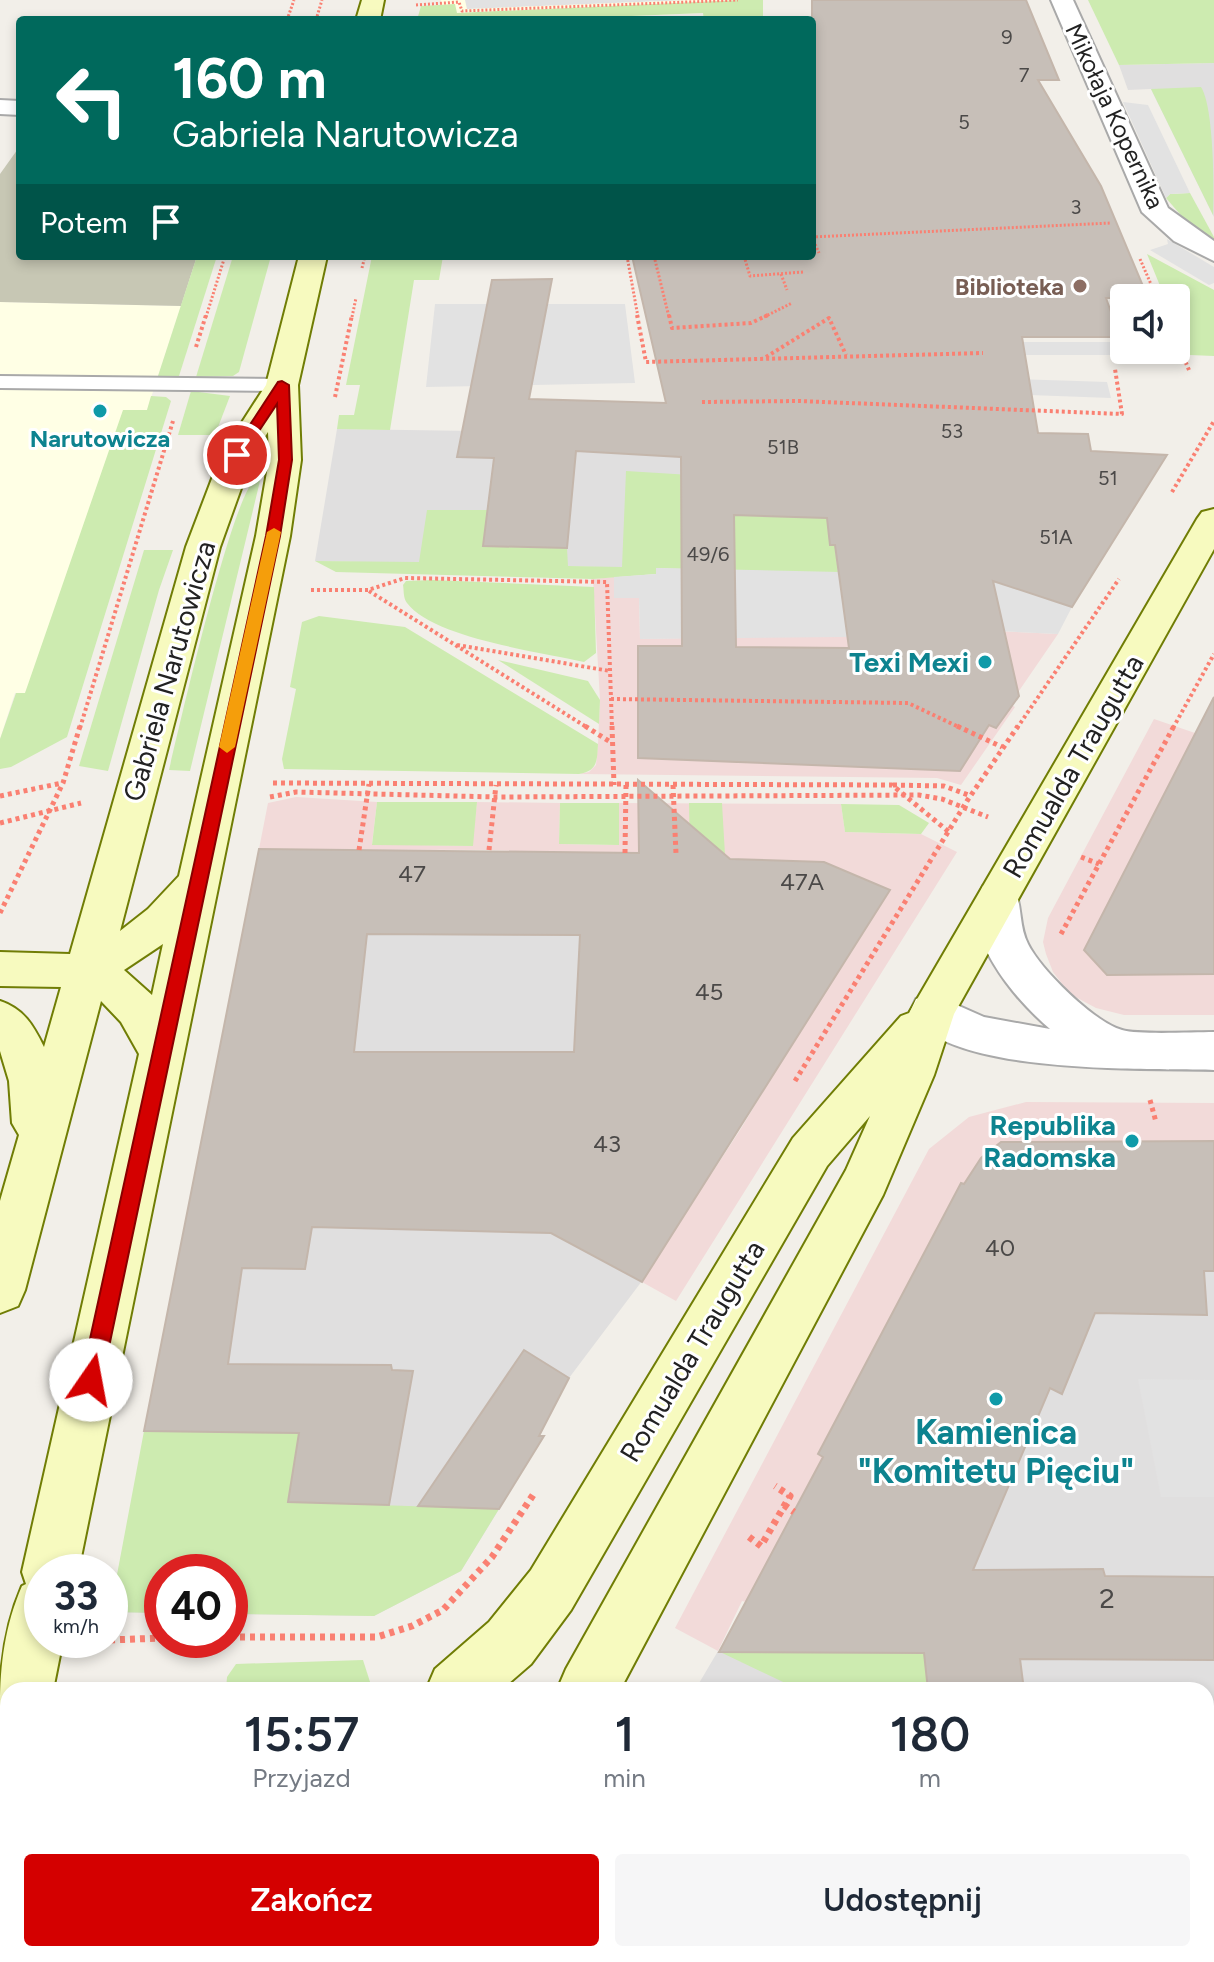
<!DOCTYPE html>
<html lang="pl">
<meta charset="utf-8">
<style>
:root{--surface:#fff;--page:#f6f6f7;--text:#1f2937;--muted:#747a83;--accent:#d40000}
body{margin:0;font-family:Figtree,sans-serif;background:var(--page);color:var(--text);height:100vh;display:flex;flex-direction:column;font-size:30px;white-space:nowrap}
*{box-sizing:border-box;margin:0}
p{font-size:26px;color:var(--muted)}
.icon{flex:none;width:44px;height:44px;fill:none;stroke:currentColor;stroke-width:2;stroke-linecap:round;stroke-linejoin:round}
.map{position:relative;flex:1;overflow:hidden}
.drawer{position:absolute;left:0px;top:1682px;width:1214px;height:280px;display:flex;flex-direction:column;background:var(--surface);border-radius:24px 24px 0 0;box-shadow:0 4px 12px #0003}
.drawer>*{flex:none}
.top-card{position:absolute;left:16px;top:16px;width:800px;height:244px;border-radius:8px;box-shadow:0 4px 12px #0003;background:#00695c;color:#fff;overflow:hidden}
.buttons{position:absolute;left:1110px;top:284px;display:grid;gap:16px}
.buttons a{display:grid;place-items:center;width:80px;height:80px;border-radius:8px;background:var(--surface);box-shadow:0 4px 12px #0003;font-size:40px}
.speed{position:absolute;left:24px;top:1554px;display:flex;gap:16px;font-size:40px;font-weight:700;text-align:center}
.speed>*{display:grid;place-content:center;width:104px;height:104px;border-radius:50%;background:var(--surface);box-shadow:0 4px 12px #0003;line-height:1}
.speed small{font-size:20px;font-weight:400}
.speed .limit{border:12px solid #d22;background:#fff;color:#111}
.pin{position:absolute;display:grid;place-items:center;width:68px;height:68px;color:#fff;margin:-34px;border:4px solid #fff;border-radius:50%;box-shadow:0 2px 8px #0007}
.me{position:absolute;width:88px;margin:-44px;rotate:12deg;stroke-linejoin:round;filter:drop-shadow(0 0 6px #0008)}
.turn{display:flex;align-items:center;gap:28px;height:168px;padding:0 24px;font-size:36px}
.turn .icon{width:104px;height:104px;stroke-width:2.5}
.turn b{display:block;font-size:56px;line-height:68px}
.then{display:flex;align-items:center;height:76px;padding:0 24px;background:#0003;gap:16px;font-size:30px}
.eta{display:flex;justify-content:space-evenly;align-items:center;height:136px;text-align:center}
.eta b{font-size:48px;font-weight:600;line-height:56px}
.action{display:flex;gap:16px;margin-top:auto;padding:16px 24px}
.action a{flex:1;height:92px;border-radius:8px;background:var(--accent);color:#fff;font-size:32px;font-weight:600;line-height:92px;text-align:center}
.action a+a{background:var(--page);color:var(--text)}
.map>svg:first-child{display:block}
.residential{fill:#e0dfdf}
.commercial{fill:#f2dad9}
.education{fill:#ffffe5}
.construction{fill:#c7c7b4}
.grass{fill:#cdebb0}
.parking{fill:#e2e2e2}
.building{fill:#c7bfb8;stroke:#c4b6ab;stroke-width:2;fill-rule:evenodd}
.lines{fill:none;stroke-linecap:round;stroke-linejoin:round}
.lane-casing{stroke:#a9a9a9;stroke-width:4}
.street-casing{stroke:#a9a9a9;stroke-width:4}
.secondary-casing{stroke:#707d05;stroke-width:4}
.path-far3{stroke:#fa8072;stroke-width:3;stroke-dasharray:2 2;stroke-linecap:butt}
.path-far2{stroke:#fa8072;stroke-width:4;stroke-dasharray:3 3;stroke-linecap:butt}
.path-far1{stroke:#fa8072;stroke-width:5;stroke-dasharray:4 4;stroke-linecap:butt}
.path{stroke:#fa8072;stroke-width:7;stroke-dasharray:5 5;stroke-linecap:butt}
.lane{fill:#fff;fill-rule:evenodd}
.street{fill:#fff;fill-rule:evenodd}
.secondary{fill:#f7fabf;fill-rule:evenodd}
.route{fill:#d40000;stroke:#8a0000;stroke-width:2}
.slow{fill:#f59e0b}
.education-dot{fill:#8d6e63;stroke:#fff;stroke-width:3}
.culture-dot{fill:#0f9aa8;stroke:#fff;stroke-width:3}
.labels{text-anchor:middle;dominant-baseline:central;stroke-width:6;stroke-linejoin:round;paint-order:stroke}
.far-number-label{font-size:20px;fill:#4b4948}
.far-street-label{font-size:24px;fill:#222;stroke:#fff}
.far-education-label{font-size:24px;font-weight:bold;fill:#785e54;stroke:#fff;text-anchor:end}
.far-culture-label{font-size:24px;font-weight:bold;fill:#0d838f;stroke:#fff}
.number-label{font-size:24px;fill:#4b4948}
.culture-label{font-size:28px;font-weight:bold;fill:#0d838f;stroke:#fff;text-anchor:end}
.street-label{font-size:28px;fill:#222;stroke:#fff}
.near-number-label{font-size:28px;fill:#4b4948}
.near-culture-label{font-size:34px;font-weight:bold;fill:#0d838f;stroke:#fff}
</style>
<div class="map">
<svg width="1214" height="1962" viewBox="0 0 1214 1962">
<rect width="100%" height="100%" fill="#f2efe9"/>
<g class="residential">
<path d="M 1214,63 L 1214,217 L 1151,89 L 1128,90 L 1119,65 Z"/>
<path d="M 337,429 L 682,434 L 1167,455 L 1072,607 L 975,575 L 315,561 Z"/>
<path d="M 251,894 L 868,924 L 645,1277 L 569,1378 L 539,1435 L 544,1436 L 461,1571 L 374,1616 L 230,1614 L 230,1572 L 162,1572 L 162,1613 L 110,1612 Z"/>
<path d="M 1195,1271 L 1214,1271 L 1214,1962 L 554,1962 L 558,1954 L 1206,1954 L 1206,1690 L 695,1690 L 718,1651 L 924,1653 L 1050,1388 L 1062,1394 L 1077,1358 L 1086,1296 L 1128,1279 L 1138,1314 L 1206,1315 Z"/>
</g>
<g class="commercial">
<path d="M 614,577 L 614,598 L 639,598 L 640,639 L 998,631 L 1058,634 L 1010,704 L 1015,707 L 961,785 L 937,778 L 579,774 L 589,772 L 596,765 L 598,744 L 600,700 L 593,579 Z"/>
<path d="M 1154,719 L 1195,733 L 1084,950 L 1107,975 L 1214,974 L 1214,1015 L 1124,1015 L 1096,1008 L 1070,994 L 1053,972 L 1046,954 L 1043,942 L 1048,918 Z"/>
<path d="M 296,797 L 377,802 L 372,844 L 472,846 L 477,802 L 560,803 L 559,844 L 618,845 L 619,803 L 841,804 L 845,832 L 921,834 L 957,852 L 676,1301 L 642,1282 L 643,1277 L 696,1198 L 696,1193 L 709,1172 L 712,1173 L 740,1130 L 842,961 L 846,961 L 890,890 L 824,862 L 489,850 L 259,849 L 268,803 Z"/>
<path d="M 1026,1102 L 1214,1103 L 1214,1141 L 1018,1141 L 966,1184 L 961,1183 L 819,1454 L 823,1457 L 746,1602 L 742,1601 L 718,1651 L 675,1628 L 929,1149 L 969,1117 Z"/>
</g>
<g class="education">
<path d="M 441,0 L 763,0 L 703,13 L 536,20 L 437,20 Z"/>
<path d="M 0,302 L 181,306 L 147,410 L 25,693 L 15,693 L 0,739 Z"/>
</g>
<path class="construction" d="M 20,146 L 20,256 L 197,256 L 181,306 L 0,302 L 0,174 Z"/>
<g class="grass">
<path d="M 740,0 L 763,0 L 763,20 L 704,20 L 703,13 L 536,20 L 417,20 L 421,6 L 455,4 L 457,13 Z"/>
<path d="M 1088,0 L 1214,0 L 1214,63 L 1119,65 Z"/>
<path d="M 1201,87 C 1214,107 1214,189 1213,215 L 1151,89 Z"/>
<path d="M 1190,193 L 1214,237 L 1214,240 L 1185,220 L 1166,198 L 1170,194 Z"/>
<path d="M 1147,254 L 1214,290 L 1214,356 L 1190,355 L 1176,322 L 1176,298 L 1165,298 Z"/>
<path d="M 197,256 L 217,256 L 179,376 L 158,376 Z"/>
<path d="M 233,256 L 271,256 L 239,372 L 233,376 L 196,377 Z"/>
<path d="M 372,256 L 443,256 L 439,280 L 414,280 L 390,430 L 337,429 L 339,415 L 354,415 L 360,385 L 346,385 Z"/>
<path d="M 191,391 L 230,396 L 215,435 L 178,435 Z"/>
<path d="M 151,396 L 166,397 L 171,401 L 67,737 L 11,767 L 0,769 L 0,739 L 16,693 L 25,693 L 123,410 L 147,410 Z"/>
<path d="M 626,471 L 853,485 L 827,518 L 830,545 L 858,545 L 864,549 L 835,548 L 838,573 L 657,568 L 656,574 L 593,579 L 336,572 L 315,561 L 419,562 L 427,510 L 488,510 L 567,548 L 568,566 L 622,567 Z"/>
<path d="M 256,478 L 260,481 L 190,771 L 169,770 C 179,728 232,495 256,478 Z"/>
<path d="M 144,550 L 173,550 L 159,590 L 108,771 L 79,766 Z"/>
<path d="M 433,580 L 594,587 L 596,653 L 584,662 C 541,652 433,638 407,603 C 403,598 404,590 403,585 L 406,581 Z"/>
<path d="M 319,616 L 405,627 L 598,744 C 597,760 598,771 579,774 L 284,769 L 282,759 L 296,689 L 290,687 L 302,622 Z"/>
<path d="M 498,660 L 588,681 L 600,700 L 599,724 Z"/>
<path d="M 377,802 L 477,802 L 473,846 L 372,845 Z"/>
<path d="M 560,803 L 619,803 L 619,845 L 559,844 Z"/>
<path d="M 689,803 L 722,803 L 725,855 L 690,854 Z"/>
<path d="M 841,804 L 899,805 L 929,823 L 921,834 L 845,832 Z"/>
<path d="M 144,1431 L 299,1433 L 288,1502 L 499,1509 L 461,1571 L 374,1616 L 230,1614 L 230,1572 L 162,1572 L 162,1613 L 110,1612 Z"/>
<path d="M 718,1651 L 924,1653 L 928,1690 L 800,1690 Z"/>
<path d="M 363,1660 L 371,1685 L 364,1690 L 226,1690 L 227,1677 L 236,1664 Z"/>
<path d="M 248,1954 L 339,1954 L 327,1962 L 243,1962 Z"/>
<path d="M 558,1954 L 1030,1954 L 1031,1962 L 554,1962 Z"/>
</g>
<g class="parking">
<path d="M 465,0 L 688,0 L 467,9 Z"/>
<path d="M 1123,102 L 1148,105 L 1190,193 L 1170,194 L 1166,198 Z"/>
<path d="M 1167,239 L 1214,267 L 1214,283 L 1209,285 L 1150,250 L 1168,244 Z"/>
<path d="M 435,304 L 625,304 L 635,383 L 426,387 Z"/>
<path d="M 988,342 L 1116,342 L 1121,355 L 992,355 Z"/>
<path d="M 862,374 L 1107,382 L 1111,398 L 863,389 Z"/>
<path d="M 656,568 L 975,575 L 1072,607 L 1058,634 L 998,631 L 944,636 L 640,639 L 639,598 L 614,598 L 614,577 L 656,574 Z"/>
<path d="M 1138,1379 L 1214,1380 L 1214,1497 L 1161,1497 Z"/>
</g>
<g class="building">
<path d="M 812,0 L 1026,0 L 1059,80 L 1038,80 L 1101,186 L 1148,298 L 1106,298 L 1120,337 L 1022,337 L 1038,433 L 1088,434 L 1091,451 L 1167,455 L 1072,607 L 993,581 L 1019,696 L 996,728 L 989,725 L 960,771 L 638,758 L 638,646 L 682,646 L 681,457 L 576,451 L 567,548 L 483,546 L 494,458 L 457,457 L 492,280 L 552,279 L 529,399 L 666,403 L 632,256 L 812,256 ZM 734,515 L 827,518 L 830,545 L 835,545 L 849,648 L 736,647 Z"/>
<path d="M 1214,697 L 1214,974 L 1107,975 L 1084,950 Z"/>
<path d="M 638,780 L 730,859 L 824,862 L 890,890 L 642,1282 L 551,1233 L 312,1227 L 305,1269 L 242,1268 L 228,1364 L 391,1365 L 392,1370 L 413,1371 L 389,1505 L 288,1502 L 299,1433 L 144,1431 L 259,849 L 639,853 ZM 367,934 L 580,935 L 574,1052 L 354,1052 Z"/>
<path d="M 1214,1141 L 1214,1271 L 1204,1271 L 1207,1315 L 1095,1313 L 1062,1394 L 1050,1388 L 973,1570 L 1103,1569 L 1105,1576 L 1214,1577 L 1214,1660 L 1020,1659 L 1024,1690 L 928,1690 L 924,1653 L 719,1652 L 823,1457 L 818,1454 L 961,1183 L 964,1184 L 981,1158 L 1001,1142 Z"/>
<path d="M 524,1350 L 569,1378 L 539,1436 L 544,1436 L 499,1509 L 418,1506 Z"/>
</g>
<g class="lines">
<g class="lane-casing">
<path id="lane" d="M 0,376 L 282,379 L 293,385 L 282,391 L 0,388 Z"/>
</g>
<g class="street-casing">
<g id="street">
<path d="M 1051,0 L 1073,0 L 1168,208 L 1214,241 L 1214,261 L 1174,241 L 1142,212 Z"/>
<path d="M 0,100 L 20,101 L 20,115 L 0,114 Z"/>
<path d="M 998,881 L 1013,886 C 1023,904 1018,925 1028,944 C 1041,970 1094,1022 1122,1030 C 1139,1035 1193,1032 1214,1032 L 1214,1070 C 1149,1068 943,1076 910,1012 L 916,999 L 932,994 L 984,1017 L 1050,1029 C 1016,1000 957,933 983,886 Z"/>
</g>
</g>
<g class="secondary-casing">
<g id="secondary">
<path d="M 362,0 L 384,0 L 380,20 L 356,20 Z"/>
<path d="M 299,256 L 327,256 L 298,385 L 301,460 L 290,536 L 78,1572 L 42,1572 L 42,1640 L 63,1640 L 53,1690 L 8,1690 L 8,1714 L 0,1706 C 0,1664 5,1625 22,1586 L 26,1584 L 22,1572 L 139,1054 L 121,1022 L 101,1001 L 25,1290 L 18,1306 L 0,1313 L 0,1201 L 19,1135 L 12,1123 L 9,1081 L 0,1051 L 0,1001 C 24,1009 33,1025 44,1047 L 61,987 L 0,986 L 0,952 L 70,954 L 186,547 L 221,455 L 266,385 ZM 268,432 L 269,460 L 256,536 L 179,876 L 148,909 L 120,931 L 220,547 L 253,455 ZM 163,944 L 152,995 L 124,970 Z"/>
<path d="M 1214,509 L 1214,549 L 954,1014 L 934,1075 L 883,1195 L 620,1690 L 557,1690 L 566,1669 L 846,1170 L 870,1116 L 827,1166 L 571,1610 L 531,1664 L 501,1690 L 426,1690 L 435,1669 L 489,1622 L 531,1570 L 793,1138 L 901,1016 L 909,1013 L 1197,519 L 1202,512 Z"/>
<path d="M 8,1725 L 8,1819 L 0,1822 L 0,1728 Z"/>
<path d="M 8,1883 L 8,1949 L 0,1952 L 0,1886 Z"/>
<path d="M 387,1954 L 457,1954 L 453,1962 L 383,1962 Z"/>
</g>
</g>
<g class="path-far3">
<path d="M 416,5 L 459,2 L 462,11 L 738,0"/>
<path d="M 287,20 L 294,0"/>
<path d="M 316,20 L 322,0"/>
<path d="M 812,237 L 1111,223"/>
<path d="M 812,237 L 819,253"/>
<path d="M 627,256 L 638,317"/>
<path d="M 654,256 L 669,317"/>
<path d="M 744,256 L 750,276 L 803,272"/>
<path d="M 1140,259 L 1157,298"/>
<path d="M 362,268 L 365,256"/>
<path d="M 781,274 L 787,290"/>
<path d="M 206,317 L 225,256"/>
<path d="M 352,317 L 356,298"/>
<path d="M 764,317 L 792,303"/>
</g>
<g class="path-far2">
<path d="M 637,315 L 646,362 L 983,353"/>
<path d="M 669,315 L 672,328 L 751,323 L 768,315"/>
<path d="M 1176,340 L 1189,370"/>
<path d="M 196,347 L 206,315"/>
<path d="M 766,357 L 829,318 L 846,355"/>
<path d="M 335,397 L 352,315"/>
<path d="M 702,402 L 799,401 L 1122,414 L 1115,369"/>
<path d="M 1172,492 L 1214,421"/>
<path d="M 311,590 L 368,590 L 405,578 L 607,582 L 612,728"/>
<path d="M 369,591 L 588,728"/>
<path d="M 457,645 L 610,671"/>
<path d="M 611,699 L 908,703 L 961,728"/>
<path d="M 80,728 L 173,421"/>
<path d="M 1017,728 L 1119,579"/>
<path d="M 1173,728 L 1214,654"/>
</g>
<g class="path-far1">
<path d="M 585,726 L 612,743"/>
<path d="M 612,726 L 614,785"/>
<path d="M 957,726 L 1002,747"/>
<path d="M 273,783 L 892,785 L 949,832"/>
<path d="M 673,785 L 676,854"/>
<path d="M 893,785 L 944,786 L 971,796"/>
<path d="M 0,796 L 62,783"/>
<path d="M 270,797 L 296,792 L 495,797 L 919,795 L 942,799 L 988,817"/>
<path d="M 0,823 L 81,803"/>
<path d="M 359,850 L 369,784"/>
<path d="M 489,850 L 496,785"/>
<path d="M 625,853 L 626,785"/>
<path d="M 1081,857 L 1099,864"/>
<path d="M 0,913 L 63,783 L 80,726"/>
<path d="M 1061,934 L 1174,726"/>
<path d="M 795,1081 L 967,801 L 1018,726"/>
<path d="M 1150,1100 L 1156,1122"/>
</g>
<g class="path">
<path d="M 784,1505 L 794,1512"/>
<path d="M 749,1537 L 761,1546 L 790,1496 L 775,1486"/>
<path d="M 230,1637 L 377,1637 L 412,1626 L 443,1610 L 492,1557 L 533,1495"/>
<path d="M 93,1640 L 106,1640"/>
<path d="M 110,1640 L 162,1638"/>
<path d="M 222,1962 L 226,1954"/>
</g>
<use href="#lane" class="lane"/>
<use href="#street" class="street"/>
<use href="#secondary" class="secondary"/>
</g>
<path class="route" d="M 282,381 L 289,385 L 292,460 L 280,536 L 102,1380 L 99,1387 L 91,1390 L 84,1387 L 81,1380 L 266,536 L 279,460 L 277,404 L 241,458 L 230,455 L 278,382 Z"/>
<path class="slow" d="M 274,528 L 281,532 L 235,747 L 227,753 L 219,747 L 267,532 Z"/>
<circle class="education-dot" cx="1080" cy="286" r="8"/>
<g class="culture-dot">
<circle cx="100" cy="411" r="8"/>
<circle cx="985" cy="662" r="8"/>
<circle cx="1132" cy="1141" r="8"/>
<circle cx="996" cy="1399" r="8"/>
</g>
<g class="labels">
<g class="far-number-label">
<text x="1007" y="37">9</text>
<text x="1024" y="75">7</text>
<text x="964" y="122">5</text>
<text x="1076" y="207">3</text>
<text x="952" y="431">53</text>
<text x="783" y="447">51B</text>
<text x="1108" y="478">51</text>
<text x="1056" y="537">51A</text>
<text x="708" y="554">49/6</text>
</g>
<g class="far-street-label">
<text transform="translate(1115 116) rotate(65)">Mikołaja Kopernika</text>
</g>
<g class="far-education-label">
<text x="1064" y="286">Biblioteka</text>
</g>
<g class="far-culture-label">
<text x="100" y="438">Narutowicza</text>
</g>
<g class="number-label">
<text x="412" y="873">47</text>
<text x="802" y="881">47A</text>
<text x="709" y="991">45</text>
<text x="607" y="1143">43</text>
<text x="1000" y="1247">40</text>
</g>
<g class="culture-label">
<text x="969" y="662">Texi Mexi</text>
<text x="1116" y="1125">Republika<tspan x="1116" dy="32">Radomska</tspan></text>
</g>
<g class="street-label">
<text transform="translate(169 671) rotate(-74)">Gabriela Narutowicza</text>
<text transform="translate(1073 766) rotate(-60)">Romualda Traugutta</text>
<text transform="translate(692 1351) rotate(-59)">Romualda Traugutta</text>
</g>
<g class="near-number-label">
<text x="1107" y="1598">2</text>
</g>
<g class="near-culture-label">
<text x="996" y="1432">Kamienica<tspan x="996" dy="39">"Komitetu Pięciu"</tspan></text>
</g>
</g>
</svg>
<div class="buttons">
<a><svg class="icon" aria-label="sound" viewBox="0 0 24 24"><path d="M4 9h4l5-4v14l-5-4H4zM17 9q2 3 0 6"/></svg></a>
</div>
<div class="speed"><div>33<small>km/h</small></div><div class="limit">40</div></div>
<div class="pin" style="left:237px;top:455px;background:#d93025"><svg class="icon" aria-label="arrive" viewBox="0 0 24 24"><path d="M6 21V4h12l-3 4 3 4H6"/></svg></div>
<svg class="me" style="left:91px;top:1380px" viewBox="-20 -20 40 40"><circle r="19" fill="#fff"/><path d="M0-13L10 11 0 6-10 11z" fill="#d40000"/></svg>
<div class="top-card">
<div class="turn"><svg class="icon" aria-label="left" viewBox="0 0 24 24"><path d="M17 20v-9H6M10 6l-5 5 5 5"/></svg><div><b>160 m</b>Gabriela Narutowicza</div></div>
<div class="then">Potem<svg class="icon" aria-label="arrive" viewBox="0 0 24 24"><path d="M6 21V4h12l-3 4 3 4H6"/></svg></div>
</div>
<section class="drawer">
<div class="eta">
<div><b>15:57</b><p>Przyjazd</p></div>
<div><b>1</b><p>min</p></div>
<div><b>180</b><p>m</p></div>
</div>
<div class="action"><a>Zakończ</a><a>Udostępnij</a></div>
</section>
</div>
